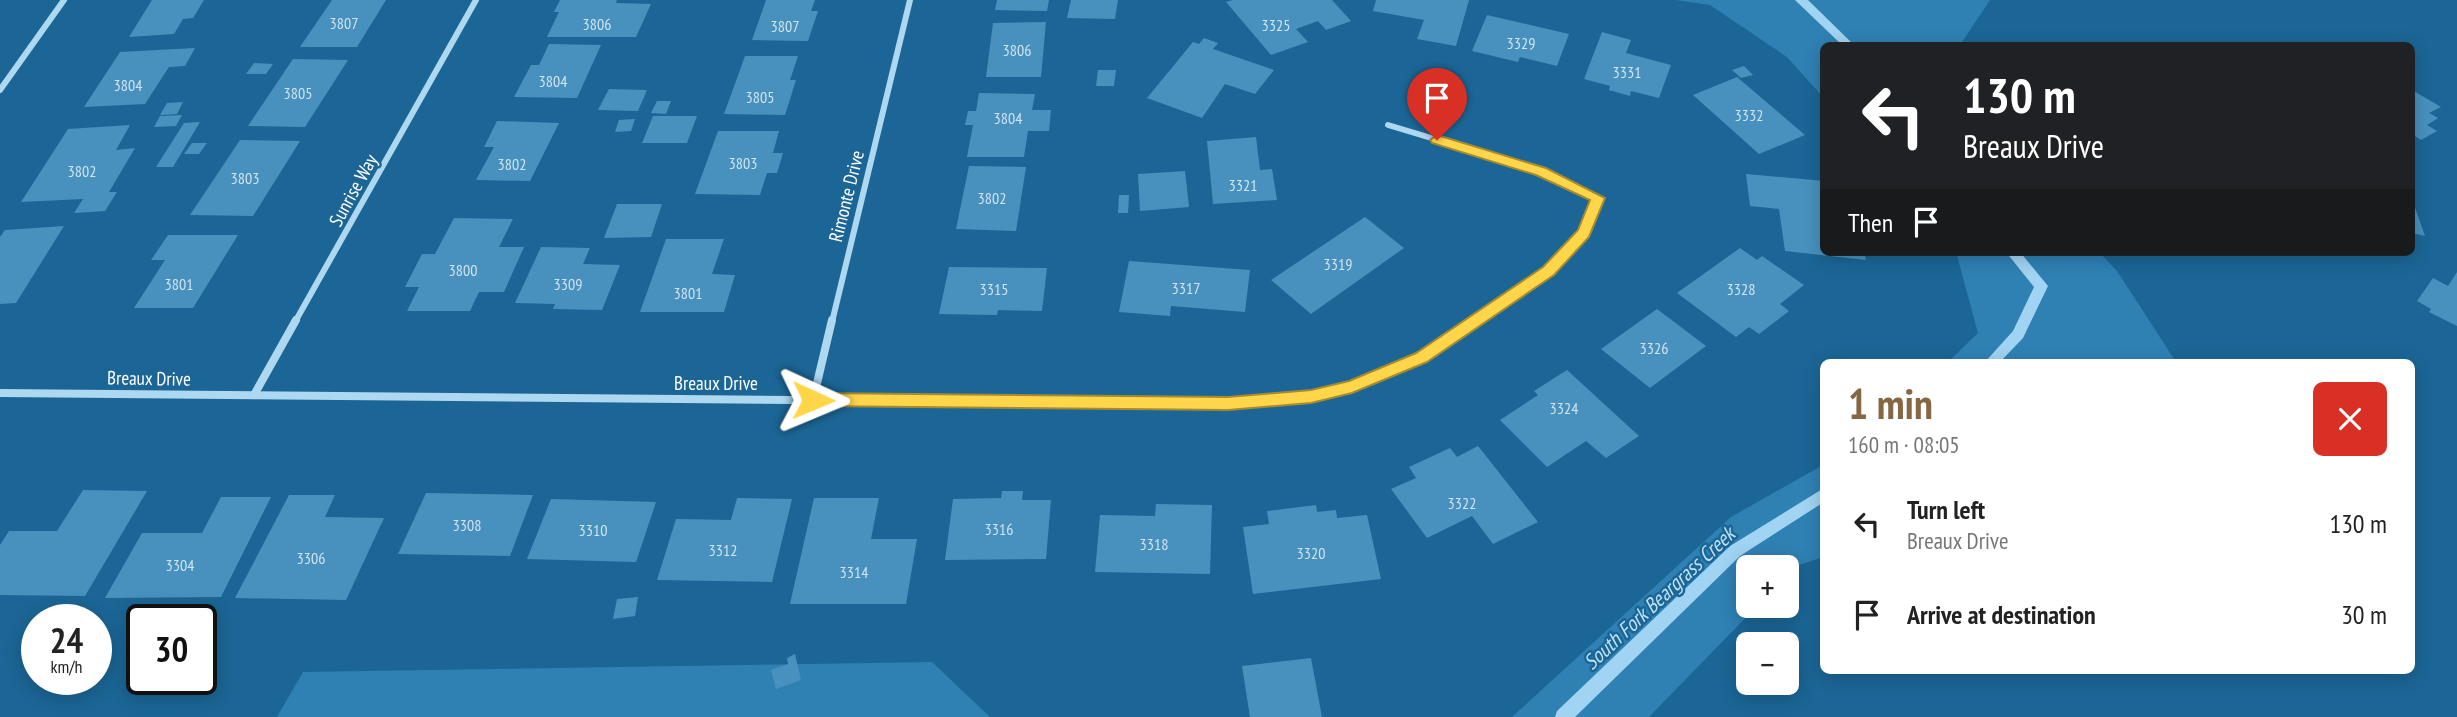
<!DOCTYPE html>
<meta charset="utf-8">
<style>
:root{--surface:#fff;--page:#f2f2f2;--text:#222;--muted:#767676;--accent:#856744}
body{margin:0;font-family:"PT Sans Narrow",sans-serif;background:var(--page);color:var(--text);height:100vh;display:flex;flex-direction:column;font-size:26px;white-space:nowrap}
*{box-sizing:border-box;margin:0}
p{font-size:23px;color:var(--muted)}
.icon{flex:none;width:38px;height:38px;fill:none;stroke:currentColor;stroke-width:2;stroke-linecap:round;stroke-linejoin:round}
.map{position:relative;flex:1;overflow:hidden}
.panel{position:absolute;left:1820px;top:359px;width:595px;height:315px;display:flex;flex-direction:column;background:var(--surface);border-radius:10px;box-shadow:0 4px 18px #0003}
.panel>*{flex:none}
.top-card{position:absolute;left:1820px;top:42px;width:595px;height:214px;border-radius:10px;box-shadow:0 4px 18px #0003;background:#202124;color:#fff;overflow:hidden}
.fabs{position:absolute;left:1736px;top:555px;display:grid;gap:14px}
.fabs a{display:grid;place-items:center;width:63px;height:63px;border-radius:10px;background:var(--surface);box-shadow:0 4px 18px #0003;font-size:35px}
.speed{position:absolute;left:21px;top:604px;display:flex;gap:14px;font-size:35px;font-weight:700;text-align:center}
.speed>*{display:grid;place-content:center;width:91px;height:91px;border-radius:50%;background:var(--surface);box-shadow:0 4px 18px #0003;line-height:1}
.speed small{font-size:18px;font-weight:400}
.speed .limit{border:4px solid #111;border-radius:10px;background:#fff;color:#111}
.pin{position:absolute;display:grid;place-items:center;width:60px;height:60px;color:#fff;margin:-72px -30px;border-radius:50% 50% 50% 0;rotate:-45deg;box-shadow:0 0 7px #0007}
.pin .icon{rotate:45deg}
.me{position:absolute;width:77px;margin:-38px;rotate:91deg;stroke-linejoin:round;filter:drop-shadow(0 0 5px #0008)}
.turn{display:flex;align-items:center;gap:24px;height:147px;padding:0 28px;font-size:32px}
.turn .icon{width:91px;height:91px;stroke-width:2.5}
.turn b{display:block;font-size:49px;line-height:60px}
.then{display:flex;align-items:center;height:66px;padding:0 28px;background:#0003;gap:14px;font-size:26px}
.round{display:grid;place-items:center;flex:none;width:74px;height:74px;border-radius:10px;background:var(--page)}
.summary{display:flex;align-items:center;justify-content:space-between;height:119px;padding:0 28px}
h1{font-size:42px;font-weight:800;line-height:52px;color:var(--accent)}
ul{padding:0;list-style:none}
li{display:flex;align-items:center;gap:21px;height:91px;padding:0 28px}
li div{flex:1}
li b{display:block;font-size:26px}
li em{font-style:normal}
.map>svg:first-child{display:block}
.green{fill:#2f81b4}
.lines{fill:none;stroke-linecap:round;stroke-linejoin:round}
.stream{fill:#a1d4f2;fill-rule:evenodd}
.building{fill:#4891be}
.street-far1{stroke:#aed7f0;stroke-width:6}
.street{stroke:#aed7f0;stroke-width:8}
.route{fill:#ffd54a;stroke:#a68a30;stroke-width:2}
.labels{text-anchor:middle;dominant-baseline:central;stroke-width:5;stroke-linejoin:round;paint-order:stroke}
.number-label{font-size:16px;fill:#d1e4ef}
.street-label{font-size:19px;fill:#fff;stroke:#1b6696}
.water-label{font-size:21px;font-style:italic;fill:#bee2f6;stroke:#1b6696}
</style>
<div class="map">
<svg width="2457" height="717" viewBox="0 0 2457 717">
<rect width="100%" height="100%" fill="#1b6696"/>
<g class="green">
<path d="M 1676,0 L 1990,0 L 1960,45 L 1824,46 L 1823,97 L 1787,57 L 1710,5 Z"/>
<path d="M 1956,252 L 2099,252 L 2117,271 L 2176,362 L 1948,362 L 1978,333 Z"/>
<path d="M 1823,465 L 1823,557 L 1796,566 L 1787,575 L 1787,567 L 1748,567 L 1748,606 L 1757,606 L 1649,717 L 1512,717 L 1731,517 Z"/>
<path d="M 932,662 L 990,717 L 277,717 L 303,672 Z"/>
</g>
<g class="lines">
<g class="stream">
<path d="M 1795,0 L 1808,0 L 1855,46 L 1843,46 Z"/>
<path d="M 2006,252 L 2020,252 L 2048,286 L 2023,338 L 2000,362 L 1985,362 L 2013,331 L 2034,287 Z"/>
<path d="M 1824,488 L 1824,502 L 1740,556 L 1575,717 L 1555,717 L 1557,711 L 1730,546 Z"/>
</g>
</g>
<g class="building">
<path d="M 152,0 L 204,0 L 193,18 L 183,19 L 174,34 L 129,37 Z"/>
<path d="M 332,0 L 386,0 L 357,47 L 300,47 Z"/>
<path d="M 560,0 L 617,0 L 616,3 L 651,4 L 636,37 L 547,37 L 559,12 L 554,12 Z"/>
<path d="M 766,0 L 815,0 L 811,11 L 818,11 L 808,41 L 752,40 Z"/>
<path d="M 997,0 L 1049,0 L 1047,11 L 995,10 Z"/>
<path d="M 1071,0 L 1118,0 L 1115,19 L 1067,18 Z"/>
<path d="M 1233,0 L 1332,0 L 1351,21 L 1326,30 L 1318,21 L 1296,29 L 1308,42 L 1271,55 L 1226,2 Z"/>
<path d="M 1376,0 L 1469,0 L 1456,46 L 1417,39 L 1424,20 L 1373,11 Z"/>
<path d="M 1487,15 L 1569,34 L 1557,66 L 1520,57 L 1518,62 L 1472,51 Z"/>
<path d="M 1046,22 L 1041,77 L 986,77 L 993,23 Z"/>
<path d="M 1602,32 L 1631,40 L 1626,53 L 1671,65 L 1659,98 L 1631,91 L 1630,96 L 1609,90 L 1610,86 L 1584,79 Z"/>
<path d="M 1204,38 L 1218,43 L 1213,49 L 1274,70 L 1255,94 L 1225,84 L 1202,118 L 1147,98 L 1193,42 L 1199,44 Z"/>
<path d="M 549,44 L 601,45 L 577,98 L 514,97 L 531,65 L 539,65 Z"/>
<path d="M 195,48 L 185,66 L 169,67 L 145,104 L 84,107 L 120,52 Z"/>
<path d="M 745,56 L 798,56 L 790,80 L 796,80 L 785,115 L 724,114 Z"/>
<path d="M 293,59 L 348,60 L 305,127 L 248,126 Z"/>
<path d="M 254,63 L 273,64 L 266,74 L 246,74 Z"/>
<path d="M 1744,66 L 1753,75 L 1741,78 L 1732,70 Z"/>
<path d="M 1098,70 L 1116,70 L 1114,86 L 1096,86 Z"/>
<path d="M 1737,77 L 1805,135 L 1759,154 L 1693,95 Z"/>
<path d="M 609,89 L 647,90 L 638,111 L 598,110 Z"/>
<path d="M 2412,90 L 2441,107 L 2429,113 L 2438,118 L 2427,125 L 2437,131 L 2421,140 L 2412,134 Z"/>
<path d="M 979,93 L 1035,94 L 1032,110 L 1051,110 L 1049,131 L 1028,131 L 1024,157 L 967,157 L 973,125 L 965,125 L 968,111 L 976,111 Z"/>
<path d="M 657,101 L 671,101 L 666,114 L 651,113 Z"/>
<path d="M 183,102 L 177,114 L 160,115 L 167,103 Z"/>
<path d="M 182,115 L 176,126 L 154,127 L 160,116 Z"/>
<path d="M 653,116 L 697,116 L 687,143 L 642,143 Z"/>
<path d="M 635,119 L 631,131 L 615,132 L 619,120 Z"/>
<path d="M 497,121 L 559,123 L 530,181 L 476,180 L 494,147 L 484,147 Z"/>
<path d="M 200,122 L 173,167 L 156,167 L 184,123 Z"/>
<path d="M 130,125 L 116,150 L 135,148 L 109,192 L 117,192 L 105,211 L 74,213 L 83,199 L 21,202 L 68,129 Z"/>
<path d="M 718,131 L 779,131 L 773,153 L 783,153 L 777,173 L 767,173 L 760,195 L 695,194 Z"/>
<path d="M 1256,137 L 1260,170 L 1272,169 L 1277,200 L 1213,204 L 1207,141 Z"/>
<path d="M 240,140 L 300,141 L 253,216 L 190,215 Z"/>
<path d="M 192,143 L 207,143 L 199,154 L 184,154 Z"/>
<path d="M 969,166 L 1026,167 L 1016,231 L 956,229 Z"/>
<path d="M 1185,171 L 1189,207 L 1140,211 L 1138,174 Z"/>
<path d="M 1746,174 L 1824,181 L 1824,252 L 1864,252 L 1866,260 L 1785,251 L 1779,209 L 1750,206 Z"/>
<path d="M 1119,195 L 1129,195 L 1128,213 L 1118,213 Z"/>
<path d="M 2412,199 L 2425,236 L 2412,233 Z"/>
<path d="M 617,204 L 662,204 L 651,237 L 604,238 Z"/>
<path d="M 1365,217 L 1404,248 L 1311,314 L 1271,280 Z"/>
<path d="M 454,218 L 513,219 L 499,247 L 524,247 L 504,292 L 479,292 L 470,311 L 407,311 L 419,287 L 405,287 L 422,254 L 435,254 Z"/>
<path d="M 64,226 L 16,303 L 0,304 L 0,237 L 5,230 Z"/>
<path d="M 168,235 L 238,235 L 193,308 L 134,308 L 165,260 L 151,260 Z"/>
<path d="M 666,239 L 724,239 L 712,274 L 735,275 L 724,312 L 640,312 Z"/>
<path d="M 541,247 L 590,248 L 583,264 L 620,265 L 602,310 L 553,309 L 555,304 L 515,303 Z"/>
<path d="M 1740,248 L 1757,260 L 1762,256 L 1804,285 L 1780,304 L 1789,311 L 1759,334 L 1749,327 L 1736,337 L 1677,293 Z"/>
<path d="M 1129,261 L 1250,270 L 1245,312 L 1171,306 L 1170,316 L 1119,312 Z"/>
<path d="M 949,267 L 1047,268 L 1042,311 L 998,310 L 997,315 L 939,314 Z"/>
<path d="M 2457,272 L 2457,326 L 2429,312 L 2431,309 L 2417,301 L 2433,278 L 2448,286 Z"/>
<path d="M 1657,309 L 1706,346 L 1650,388 L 1601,349 Z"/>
<path d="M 1567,370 L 1639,436 L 1606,458 L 1586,441 L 1547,467 L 1500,420 L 1538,395 L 1534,391 Z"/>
<path d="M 1478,446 L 1538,522 L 1493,544 L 1472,516 L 1427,538 L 1391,489 L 1416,478 L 1409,467 L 1450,448 L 1457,457 Z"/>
<path d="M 83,490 L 147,491 L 85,596 L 0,595 L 0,545 L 9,531 L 57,531 Z"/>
<path d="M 1002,491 L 1023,491 L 1022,500 L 1051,500 L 1046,559 L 945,560 L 953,499 L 1001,498 Z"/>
<path d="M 426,493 L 533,495 L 510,556 L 398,554 Z"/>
<path d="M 289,495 L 335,495 L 325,517 L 384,518 L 346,600 L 235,598 Z"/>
<path d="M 221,497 L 271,497 L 221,597 L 105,598 L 142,533 L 202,533 Z"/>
<path d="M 737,498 L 792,499 L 772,582 L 657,580 L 676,519 L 731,520 Z"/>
<path d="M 814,498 L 879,498 L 871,539 L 917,539 L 906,604 L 790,604 Z"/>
<path d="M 551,499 L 656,502 L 636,562 L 527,559 Z"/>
<path d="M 1156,504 L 1212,505 L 1210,574 L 1095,572 L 1100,515 L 1155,516 Z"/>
<path d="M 1316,505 L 1317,512 L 1336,510 L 1337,518 L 1367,515 L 1381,579 L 1253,594 L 1243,527 L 1269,524 L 1267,511 Z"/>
<path d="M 638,597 L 635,616 L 613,619 L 617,599 Z"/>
<path d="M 795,654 L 801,680 L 776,689 L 771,670 L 788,664 L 787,658 Z"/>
<path d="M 1311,658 L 1322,717 L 1250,717 L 1242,666 Z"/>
</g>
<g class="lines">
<g class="street-far1">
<path d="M 0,90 L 64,0"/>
<path d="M 1388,125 L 1541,171 L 1598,198 C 1576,260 1531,287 1478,322"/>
<path d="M 295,322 L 476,0"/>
<path d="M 832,322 L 910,0"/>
</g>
<g class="street">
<path d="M 0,393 L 1228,404 C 1269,400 1312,399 1351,387 C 1397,372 1441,346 1481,320"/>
<path d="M 254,395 L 296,320"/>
<path d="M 813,400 L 832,320"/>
</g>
</g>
<path class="route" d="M 1437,135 L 1546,168 L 1605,198 L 1589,237 L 1554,275 L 1427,362 L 1352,393 L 1311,403 L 1228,410 L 813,406 L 805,400 L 813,393 L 1228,397 L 1311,390 L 1349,381 L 1416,353 L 1543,267 L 1578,230 L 1590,200 L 1536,175 L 1432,143 L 1430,140 Z"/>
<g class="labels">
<g class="number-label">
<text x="344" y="23">3807</text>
<text x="597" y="24">3806</text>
<text x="1276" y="25">3325</text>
<text x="785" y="26">3807</text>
<text x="1521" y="43">3329</text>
<text x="1017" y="50">3806</text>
<text x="1627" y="72">3331</text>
<text x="553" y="81">3804</text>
<text x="128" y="85">3804</text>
<text x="298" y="93">3805</text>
<text x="760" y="97">3805</text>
<text x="1749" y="115">3332</text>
<text x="1008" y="118">3804</text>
<text x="743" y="163">3803</text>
<text x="512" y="164">3802</text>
<text x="82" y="171">3802</text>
<text x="245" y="178">3803</text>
<text x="1243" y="185">3321</text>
<text x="992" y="198">3802</text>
<text x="1338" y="264">3319</text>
<text x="463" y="270">3800</text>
<text x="179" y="284">3801</text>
<text x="568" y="284">3309</text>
<text x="1186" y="288">3317</text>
<text x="994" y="289">3315</text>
<text x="1741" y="289">3328</text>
<text x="688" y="293">3801</text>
<text x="1654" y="348">3326</text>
<text x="1564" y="408">3324</text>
<text x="1462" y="503">3322</text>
<text x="467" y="525">3308</text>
<text x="999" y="529">3316</text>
<text x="593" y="530">3310</text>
<text x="1154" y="544">3318</text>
<text x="723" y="550">3312</text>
<text x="1311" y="553">3320</text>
<text x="311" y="558">3306</text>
<text x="180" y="565">3304</text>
<text x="854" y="572">3314</text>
</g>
<g class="street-label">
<text transform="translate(353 190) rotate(-61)">Sunrise Way</text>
<text transform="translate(846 196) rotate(-76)">Rimonte Drive</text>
<text transform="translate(149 378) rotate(1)">Breaux Drive</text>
<text x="716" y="383">Breaux Drive</text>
</g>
<g class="water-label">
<text transform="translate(1659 598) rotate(-43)">South Fork Beargrass Creek</text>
</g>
</g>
</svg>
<div class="fabs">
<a>+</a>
<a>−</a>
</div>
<div class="speed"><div>24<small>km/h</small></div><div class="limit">30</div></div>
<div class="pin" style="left:1437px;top:140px;background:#d93025"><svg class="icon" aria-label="arrive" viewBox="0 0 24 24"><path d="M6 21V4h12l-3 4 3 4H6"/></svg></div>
<svg class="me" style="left:813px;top:400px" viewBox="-20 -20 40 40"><path d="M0-17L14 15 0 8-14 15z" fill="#ffd54a" stroke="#fff" stroke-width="4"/></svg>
<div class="top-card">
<div class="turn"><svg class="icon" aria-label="left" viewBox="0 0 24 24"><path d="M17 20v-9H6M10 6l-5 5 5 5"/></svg><div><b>130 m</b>Breaux Drive</div></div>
<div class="then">Then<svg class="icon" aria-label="arrive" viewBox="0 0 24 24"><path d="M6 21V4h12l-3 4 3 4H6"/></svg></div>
</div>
<section class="panel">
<div class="summary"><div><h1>1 min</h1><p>160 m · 08:05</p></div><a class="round" style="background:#d93025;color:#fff"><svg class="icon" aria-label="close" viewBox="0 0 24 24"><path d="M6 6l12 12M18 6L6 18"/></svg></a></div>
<ul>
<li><svg class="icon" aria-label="left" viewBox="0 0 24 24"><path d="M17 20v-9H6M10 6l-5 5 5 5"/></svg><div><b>Turn left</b><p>Breaux Drive</p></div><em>130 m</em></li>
<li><svg class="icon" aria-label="arrive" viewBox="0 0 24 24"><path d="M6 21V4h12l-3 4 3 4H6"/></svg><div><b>Arrive at destination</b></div><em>30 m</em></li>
</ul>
</section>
</div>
